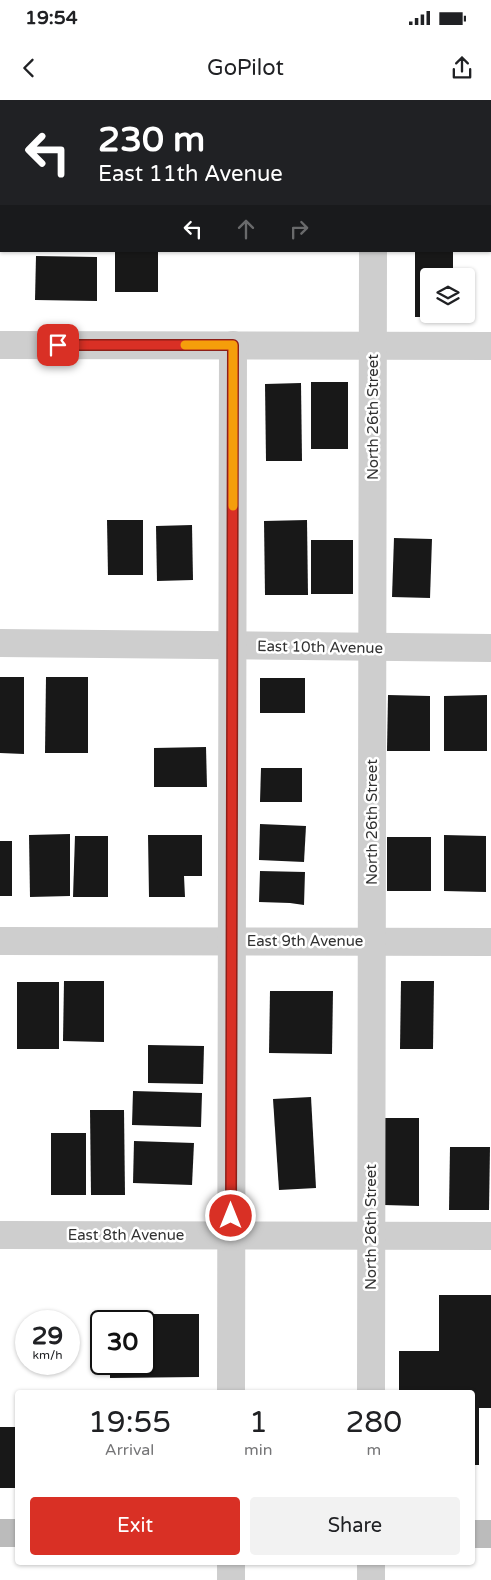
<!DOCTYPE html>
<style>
:root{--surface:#fff;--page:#f2f2f2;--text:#202124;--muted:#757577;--accent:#d93025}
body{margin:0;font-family:"Varela Round",sans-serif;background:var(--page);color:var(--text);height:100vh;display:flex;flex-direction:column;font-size:19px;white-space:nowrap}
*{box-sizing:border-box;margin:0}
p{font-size:16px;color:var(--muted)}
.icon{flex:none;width:28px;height:28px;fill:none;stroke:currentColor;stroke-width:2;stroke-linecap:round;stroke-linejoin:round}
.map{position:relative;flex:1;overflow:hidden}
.drawer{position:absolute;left:15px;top:1290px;width:460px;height:175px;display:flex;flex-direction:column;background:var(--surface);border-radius:5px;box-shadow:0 1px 4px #0004}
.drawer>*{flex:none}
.banner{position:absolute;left:0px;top:0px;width:491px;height:152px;box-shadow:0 1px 4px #0004;background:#202124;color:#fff;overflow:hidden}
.fabs{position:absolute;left:420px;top:168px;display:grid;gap:10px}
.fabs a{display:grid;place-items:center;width:55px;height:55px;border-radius:5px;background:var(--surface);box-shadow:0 1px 4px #0004;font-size:25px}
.speed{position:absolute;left:15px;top:1210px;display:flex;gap:10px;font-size:25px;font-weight:700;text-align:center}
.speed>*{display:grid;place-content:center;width:65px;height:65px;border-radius:50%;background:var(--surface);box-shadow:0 1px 4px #0004;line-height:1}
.speed small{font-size:12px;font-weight:400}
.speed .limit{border:2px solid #111;border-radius:8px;background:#fff;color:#111}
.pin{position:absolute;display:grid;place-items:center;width:42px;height:42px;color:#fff;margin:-21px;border-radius:10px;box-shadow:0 2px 8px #0006}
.me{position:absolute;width:55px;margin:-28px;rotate:0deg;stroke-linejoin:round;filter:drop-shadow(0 0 4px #0008)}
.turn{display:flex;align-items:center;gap:18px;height:105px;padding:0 15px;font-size:22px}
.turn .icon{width:65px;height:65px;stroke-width:2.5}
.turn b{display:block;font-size:35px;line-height:42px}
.lanes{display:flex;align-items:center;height:48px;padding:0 15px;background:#0003;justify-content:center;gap:25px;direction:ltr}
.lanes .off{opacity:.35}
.eta{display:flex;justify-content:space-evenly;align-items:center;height:85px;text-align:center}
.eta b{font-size:30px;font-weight:600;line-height:35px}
.action{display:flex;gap:10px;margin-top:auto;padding:10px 15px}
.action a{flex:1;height:58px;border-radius:5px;background:var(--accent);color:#fff;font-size:20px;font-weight:600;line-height:58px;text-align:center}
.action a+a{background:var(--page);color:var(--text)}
.status{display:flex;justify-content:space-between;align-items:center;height:35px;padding:0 25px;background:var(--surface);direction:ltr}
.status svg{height:14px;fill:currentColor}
header{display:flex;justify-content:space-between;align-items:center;height:65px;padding:0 15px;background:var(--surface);font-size:22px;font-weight:600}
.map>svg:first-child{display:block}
.building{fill:#181818}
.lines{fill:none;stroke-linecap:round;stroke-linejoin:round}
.street{stroke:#cecece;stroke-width:28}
.secondary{stroke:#bbb;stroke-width:28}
.route-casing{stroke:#8d1f18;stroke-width:12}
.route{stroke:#d93025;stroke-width:9}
.slow{stroke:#f59e0b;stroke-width:9}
.labels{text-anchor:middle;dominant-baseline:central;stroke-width:5;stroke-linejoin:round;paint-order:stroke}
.street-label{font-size:15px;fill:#313131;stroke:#fff}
</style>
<div class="status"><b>19:54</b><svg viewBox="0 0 49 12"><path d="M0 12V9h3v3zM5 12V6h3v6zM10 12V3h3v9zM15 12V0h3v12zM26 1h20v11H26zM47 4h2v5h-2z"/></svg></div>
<header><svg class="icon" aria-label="back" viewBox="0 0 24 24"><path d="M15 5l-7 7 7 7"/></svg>GoPilot<svg class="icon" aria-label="share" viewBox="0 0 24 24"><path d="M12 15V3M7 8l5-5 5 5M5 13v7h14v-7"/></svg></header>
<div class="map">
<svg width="491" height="1480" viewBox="0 0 491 1480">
<rect width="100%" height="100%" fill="#fff"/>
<g class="building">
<rect x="115" y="151" width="43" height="41"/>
<path d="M 415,151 L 453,151 L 453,176 L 429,176 L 429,214 L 454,214 L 454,217 L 415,217 Z"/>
<path d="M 36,156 L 97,157 L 97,201 L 35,200 Z"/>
<rect x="311" y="282" width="37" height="67"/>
<path d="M 301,283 L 302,361 L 266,361 L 265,284 Z"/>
<path d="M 107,420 L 143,420 L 143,475 L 108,475 Z"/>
<path d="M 307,420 L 308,495 L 265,495 L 264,421 Z"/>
<path d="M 192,425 L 193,480 L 157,481 L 156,426 Z"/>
<path d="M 394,438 L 432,439 L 430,498 L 392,497 Z"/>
<rect x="311" y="440" width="42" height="54"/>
<path d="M 0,577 L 24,577 L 24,654 L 0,653 Z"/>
<path d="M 46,577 L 88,577 L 88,653 L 45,653 Z"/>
<rect x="260" y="578" width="45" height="35"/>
<path d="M 388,595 L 430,596 L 430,651 L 387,651 Z"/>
<path d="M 487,595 L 487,651 L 444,651 L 444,596 Z"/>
<path d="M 206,647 L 207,687 L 154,687 L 154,648 Z"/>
<path d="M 261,668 L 302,668 L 302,702 L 260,702 Z"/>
<path d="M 260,724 L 306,726 L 304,762 L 259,760 Z"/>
<path d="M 70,734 L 70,796 L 30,797 L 29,735 Z"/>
<path d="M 148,735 L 202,735 L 202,776 L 184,776 L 185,797 L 149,797 Z"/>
<path d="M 444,735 L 486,736 L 486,792 L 444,791 Z"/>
<path d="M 75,736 L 108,736 L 108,797 L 73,797 Z"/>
<rect x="387" y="737" width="44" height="54"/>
<rect x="0" y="741" width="12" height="55"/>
<path d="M 260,771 L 305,772 L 304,805 L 290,803 L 259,802 Z"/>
<path d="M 64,881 L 104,881 L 104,942 L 63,941 Z"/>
<path d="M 401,881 L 434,881 L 433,949 L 400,949 Z"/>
<rect x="17" y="882" width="42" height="67"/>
<path d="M 270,891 L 333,891 L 332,954 L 269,953 Z"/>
<path d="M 148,945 L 204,946 L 203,984 L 148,983 Z"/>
<path d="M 133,991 L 202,993 L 201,1027 L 132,1025 Z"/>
<path d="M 311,997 L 316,1088 L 279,1090 L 273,999 Z"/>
<path d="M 90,1010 L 124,1010 L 125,1095 L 91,1095 Z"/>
<path d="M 385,1018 L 419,1018 L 419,1106 L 384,1105 Z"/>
<rect x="51" y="1033" width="35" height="62"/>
<path d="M 134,1041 L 194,1043 L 192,1085 L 133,1083 Z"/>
<path d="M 450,1047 L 490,1047 L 489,1110 L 449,1110 Z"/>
<path d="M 439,1195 L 491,1195 L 491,1308 L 479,1308 L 479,1365 L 472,1365 L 472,1292 L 399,1292 L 399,1251 L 439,1251 Z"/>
<path d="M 110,1214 L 199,1214 L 199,1277 L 110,1278 L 110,1264 L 144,1264 L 144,1221 L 110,1221 Z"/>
<rect x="0" y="1327" width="18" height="61"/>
</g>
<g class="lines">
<g class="street">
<path d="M 374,1 L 374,0"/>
<path d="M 0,245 L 491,246"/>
<path d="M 0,543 L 491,548"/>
<path d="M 0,841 L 491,842"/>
<path d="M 0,1135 L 491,1136"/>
<path d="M 231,1292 L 233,245"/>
<path d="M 371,1292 L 373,151"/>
<path d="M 231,1480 L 231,1462"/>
<path d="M 371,1480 L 371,1462"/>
</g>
<g class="secondary">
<path d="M 0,1433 L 18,1433"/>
<path d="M 472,1434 L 491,1434"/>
</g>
</g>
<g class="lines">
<g class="route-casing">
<path id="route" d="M 58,245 L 233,245 L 231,1116"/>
</g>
<use href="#route" class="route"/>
<path class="slow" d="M 185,245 L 233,245 L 233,406"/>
</g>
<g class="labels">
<g class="street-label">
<text transform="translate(373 317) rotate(-90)">North 26th Street</text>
<text transform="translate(320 547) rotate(1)">East 10th Avenue</text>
<text transform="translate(372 722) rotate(-90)">North 26th Street</text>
<text x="305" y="841">East 9th Avenue</text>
<text transform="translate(371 1127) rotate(-90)">North 26th Street</text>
<text x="126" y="1135">East 8th Avenue</text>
</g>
</g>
</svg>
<div class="fabs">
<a><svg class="icon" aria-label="layers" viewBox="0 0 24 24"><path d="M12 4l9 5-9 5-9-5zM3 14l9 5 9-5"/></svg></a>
</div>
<div class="speed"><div>29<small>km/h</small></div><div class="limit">30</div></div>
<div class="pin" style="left:58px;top:245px;background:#d93025"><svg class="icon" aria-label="arrive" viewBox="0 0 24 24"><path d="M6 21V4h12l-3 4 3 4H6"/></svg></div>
<svg class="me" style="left:231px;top:1116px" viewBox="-20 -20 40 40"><circle r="17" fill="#d93025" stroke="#fff" stroke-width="3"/><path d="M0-11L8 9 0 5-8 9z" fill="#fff"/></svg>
<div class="banner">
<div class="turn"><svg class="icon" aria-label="left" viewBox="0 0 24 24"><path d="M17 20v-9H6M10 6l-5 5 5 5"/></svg><div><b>230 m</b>East 11th Avenue</div></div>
<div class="lanes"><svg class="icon" aria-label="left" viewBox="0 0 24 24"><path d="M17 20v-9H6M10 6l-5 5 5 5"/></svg><svg class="icon off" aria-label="ahead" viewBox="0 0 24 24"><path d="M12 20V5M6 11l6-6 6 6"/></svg><svg class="icon off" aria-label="right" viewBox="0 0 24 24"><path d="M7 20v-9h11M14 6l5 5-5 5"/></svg></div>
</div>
<section class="drawer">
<div class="eta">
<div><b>19:55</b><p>Arrival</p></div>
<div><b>1</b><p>min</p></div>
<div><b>280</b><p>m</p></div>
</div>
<div class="action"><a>Exit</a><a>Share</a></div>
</section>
</div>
